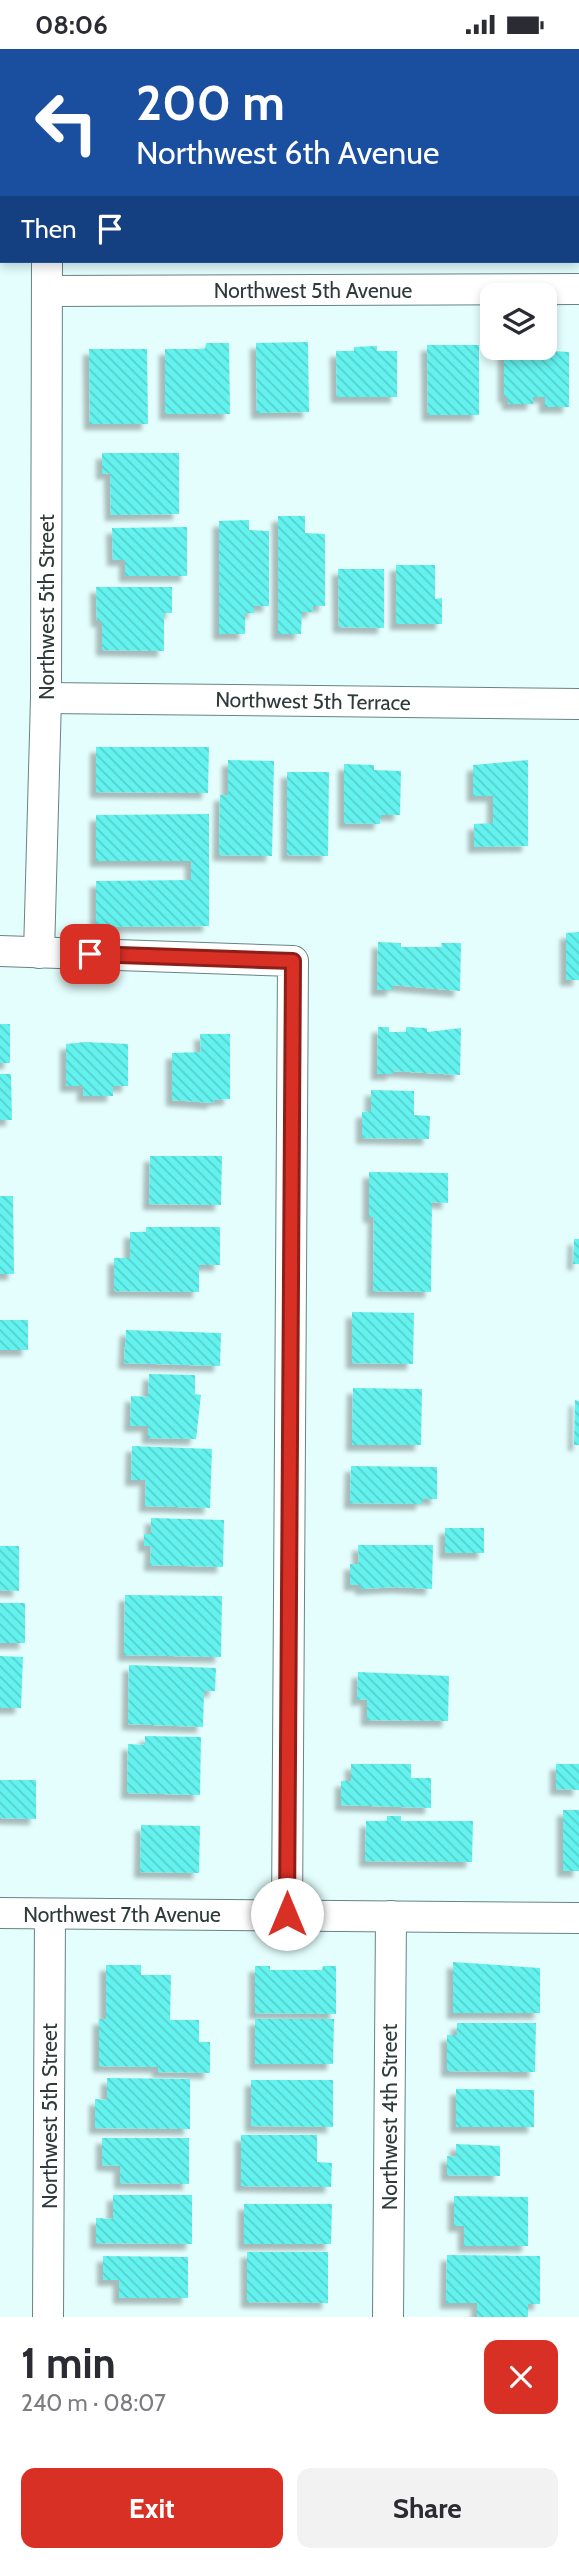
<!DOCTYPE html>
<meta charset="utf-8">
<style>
:root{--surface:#fff;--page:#f2f2f3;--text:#2b2b33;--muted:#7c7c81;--accent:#d93025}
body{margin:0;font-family:Cabin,sans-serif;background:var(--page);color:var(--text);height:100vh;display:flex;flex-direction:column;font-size:26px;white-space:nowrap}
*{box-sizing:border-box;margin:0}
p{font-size:23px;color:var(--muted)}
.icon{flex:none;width:38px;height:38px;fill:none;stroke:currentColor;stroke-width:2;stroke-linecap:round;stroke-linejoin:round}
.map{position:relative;height:2268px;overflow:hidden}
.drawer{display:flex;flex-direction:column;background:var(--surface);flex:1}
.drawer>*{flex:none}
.top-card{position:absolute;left:0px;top:0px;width:579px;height:214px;box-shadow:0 4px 10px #0003;background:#1a4fa0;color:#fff;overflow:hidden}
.controls{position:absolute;left:480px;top:234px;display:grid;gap:14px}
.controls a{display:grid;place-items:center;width:77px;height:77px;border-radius:14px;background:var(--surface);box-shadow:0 4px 10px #0003;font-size:35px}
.pin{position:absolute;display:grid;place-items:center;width:60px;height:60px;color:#fff;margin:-30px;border-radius:14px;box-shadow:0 4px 10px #0006}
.me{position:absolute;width:77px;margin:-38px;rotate:0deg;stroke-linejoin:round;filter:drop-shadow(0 0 5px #0008)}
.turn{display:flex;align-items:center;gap:24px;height:147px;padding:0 21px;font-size:32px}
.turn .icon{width:91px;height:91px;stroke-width:2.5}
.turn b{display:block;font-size:49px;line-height:60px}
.then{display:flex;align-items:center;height:66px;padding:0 21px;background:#0003;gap:14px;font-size:26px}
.round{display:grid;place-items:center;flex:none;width:74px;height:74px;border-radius:14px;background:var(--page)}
.overview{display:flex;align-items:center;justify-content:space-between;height:119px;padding:0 21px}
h1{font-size:42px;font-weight:800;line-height:52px}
.action{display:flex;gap:14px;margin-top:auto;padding:14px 21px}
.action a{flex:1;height:80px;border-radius:14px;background:var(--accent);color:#fff;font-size:28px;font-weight:800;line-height:80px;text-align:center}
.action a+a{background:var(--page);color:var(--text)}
.status{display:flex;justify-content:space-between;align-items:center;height:49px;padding:0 35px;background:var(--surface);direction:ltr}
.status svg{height:19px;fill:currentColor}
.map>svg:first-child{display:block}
.building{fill:url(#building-back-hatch);filter:url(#shadow)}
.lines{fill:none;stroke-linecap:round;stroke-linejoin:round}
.minor-casing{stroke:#668483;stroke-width:32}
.tertiary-casing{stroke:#668483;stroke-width:39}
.minor{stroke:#fff;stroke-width:30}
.tertiary{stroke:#fff;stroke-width:37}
.route-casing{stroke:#8d1f18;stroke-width:18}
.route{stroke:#d93025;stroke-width:12}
.labels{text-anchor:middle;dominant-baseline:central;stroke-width:7;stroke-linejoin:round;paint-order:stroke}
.street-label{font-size:21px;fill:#2e3b3a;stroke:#fff}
</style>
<div class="status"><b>08:06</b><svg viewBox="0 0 49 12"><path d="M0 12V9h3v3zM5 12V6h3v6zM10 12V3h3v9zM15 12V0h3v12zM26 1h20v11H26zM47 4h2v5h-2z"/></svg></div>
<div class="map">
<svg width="579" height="2268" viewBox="0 0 579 2268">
<defs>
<pattern id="building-back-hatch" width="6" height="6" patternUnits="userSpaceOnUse" patternTransform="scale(1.75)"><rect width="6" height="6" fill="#63f2ee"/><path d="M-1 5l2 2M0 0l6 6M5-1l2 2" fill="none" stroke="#56d0cd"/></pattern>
<filter id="shadow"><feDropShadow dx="-6" dy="6" stdDeviation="2" flood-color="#0004"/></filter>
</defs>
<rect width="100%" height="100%" fill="#e3fefd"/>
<g class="building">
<path d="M 308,293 L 309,363 L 257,364 L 256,294 Z"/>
<path d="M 206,294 L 229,294 L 230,365 L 165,365 L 165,300 L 205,300 Z"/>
<path d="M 427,296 L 479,296 L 479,366 L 428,366 Z"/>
<path d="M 377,297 L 377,302 L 397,302 L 397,348 L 337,348 L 336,302 L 354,302 L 354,298 Z"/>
<path d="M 504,299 L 569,303 L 569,358 L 545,358 L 545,348 L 533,348 L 533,355 L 508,355 L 508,348 L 504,348 Z"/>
<path d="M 89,300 L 147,300 L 148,375 L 90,375 Z"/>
<path d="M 102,404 L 179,404 L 179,465 L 111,466 L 110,424 L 102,425 Z"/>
<path d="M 278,467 L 305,467 L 305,484 L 325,485 L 325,557 L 313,557 L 313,563 L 302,563 L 301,585 L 278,585 Z"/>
<path d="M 249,471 L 249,481 L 269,482 L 269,557 L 254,557 L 254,564 L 245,564 L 245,585 L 219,585 L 219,472 Z"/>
<path d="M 187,478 L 187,527 L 125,527 L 125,511 L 113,511 L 112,479 Z"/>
<path d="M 396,516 L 435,516 L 435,550 L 442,549 L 442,575 L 396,575 Z"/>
<path d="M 338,520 L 384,520 L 384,579 L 339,578 Z"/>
<path d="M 96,538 L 172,538 L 172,564 L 164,564 L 164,602 L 102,601 L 102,572 L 97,572 Z"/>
<path d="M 96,698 L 209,698 L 208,744 L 96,743 Z"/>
<path d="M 228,711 L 274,712 L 272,807 L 219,806 L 220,746 L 228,746 Z"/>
<path d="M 528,711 L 528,797 L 474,798 L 474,775 L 493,774 L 493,747 L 473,747 L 473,716 Z"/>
<path d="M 344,715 L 374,716 L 374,721 L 401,722 L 400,766 L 381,766 L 380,775 L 344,774 Z"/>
<path d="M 287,723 L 329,723 L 328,807 L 287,806 Z"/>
<path d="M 209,765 L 209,877 L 96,878 L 96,832 L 191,831 L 191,812 L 96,812 L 96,766 Z"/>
<path d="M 579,883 L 579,931 L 566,931 L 566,884 Z"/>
<path d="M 378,893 L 401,894 L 401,898 L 442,898 L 441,894 L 461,894 L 460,942 L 393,936 L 393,941 L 377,941 Z"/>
<rect x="0" y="975" width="10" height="39"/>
<path d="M 378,978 L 389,978 L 389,983 L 406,983 L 406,978 L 427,979 L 427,983 L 461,979 L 460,1026 L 393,1022 L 393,1025 L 377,1025 Z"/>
<path d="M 200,985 L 230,985 L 230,1050 L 214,1051 L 213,1054 L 172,1051 L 172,1004 L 201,1003 Z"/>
<path d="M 85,993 L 128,995 L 128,1037 L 113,1037 L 113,1047 L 83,1047 L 83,1037 L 66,1037 L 66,995 Z"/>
<path d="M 0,1025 L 11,1025 L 12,1071 L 0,1071 Z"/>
<path d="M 371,1041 L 414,1042 L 414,1066 L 430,1067 L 429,1090 L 362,1089 L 362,1063 L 371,1062 Z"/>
<path d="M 150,1107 L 222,1107 L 221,1156 L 149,1155 Z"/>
<path d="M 369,1123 L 448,1124 L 448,1154 L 432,1153 L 431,1243 L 373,1242 L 374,1168 L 369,1168 Z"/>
<path d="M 0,1147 L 13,1147 L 14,1225 L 0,1225 Z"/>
<path d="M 146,1178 L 220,1178 L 220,1216 L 199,1216 L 199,1243 L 114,1242 L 114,1209 L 130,1209 L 130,1183 L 146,1183 Z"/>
<path d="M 574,1190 L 579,1190 L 579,1215 L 573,1215 Z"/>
<path d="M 352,1263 L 414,1264 L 413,1315 L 352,1314 Z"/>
<rect x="0" y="1271" width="28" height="30"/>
<path d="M 126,1281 L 221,1284 L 220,1317 L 124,1314 Z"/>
<path d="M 149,1325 L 195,1326 L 195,1345 L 201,1346 L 196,1390 L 148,1389 L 148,1377 L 130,1377 L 131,1347 L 148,1348 Z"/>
<path d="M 353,1339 L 422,1340 L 421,1396 L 352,1396 Z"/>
<path d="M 575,1351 L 579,1352 L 579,1396 L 574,1396 Z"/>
<path d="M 132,1397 L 212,1400 L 210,1459 L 145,1457 L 146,1431 L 131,1431 Z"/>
<path d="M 351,1417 L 437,1418 L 437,1450 L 422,1450 L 422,1455 L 350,1454 Z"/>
<path d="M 151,1469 L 224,1471 L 223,1518 L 150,1516 L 151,1497 L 144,1497 L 144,1485 L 151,1485 Z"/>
<rect x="445" y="1479" width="39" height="25"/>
<path d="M 358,1496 L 433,1496 L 432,1540 L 397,1538 L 361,1540 L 361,1536 L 350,1536 L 350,1515 L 359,1515 Z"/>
<path d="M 0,1497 L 19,1497 L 19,1542 L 0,1541 Z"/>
<path d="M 125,1546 L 222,1547 L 221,1608 L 124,1606 Z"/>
<rect x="0" y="1554" width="25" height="40"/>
<path d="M 0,1607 L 23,1608 L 21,1659 L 0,1659 Z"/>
<path d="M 129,1616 L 216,1619 L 215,1642 L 204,1642 L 203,1678 L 128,1675 Z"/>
<path d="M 358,1623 L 449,1627 L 448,1672 L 367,1671 L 367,1650 L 357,1651 Z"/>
<path d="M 145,1687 L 201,1688 L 200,1746 L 127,1744 L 128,1695 L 145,1696 Z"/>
<path d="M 351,1715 L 411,1715 L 411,1729 L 431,1729 L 431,1759 L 341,1756 L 341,1732 L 351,1732 Z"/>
<path d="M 556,1715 L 579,1715 L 579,1741 L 556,1740 Z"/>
<path d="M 0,1731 L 36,1731 L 36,1770 L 0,1769 Z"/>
<rect x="563" y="1761" width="16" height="61"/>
<path d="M 387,1767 L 401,1767 L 401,1772 L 473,1772 L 472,1813 L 365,1812 L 366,1772 L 387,1772 Z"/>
<path d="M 141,1776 L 200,1777 L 199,1824 L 140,1823 Z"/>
<path d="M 453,1913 L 540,1919 L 540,1964 L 453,1964 Z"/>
<path d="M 106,1916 L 141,1916 L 141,1926 L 171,1926 L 170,1971 L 199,1971 L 199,1993 L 210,1993 L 210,2024 L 158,2023 L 158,2018 L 99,2017 L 99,1970 L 106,1970 Z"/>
<path d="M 255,1917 L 270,1917 L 270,1921 L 322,1921 L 323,1917 L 336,1917 L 336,1965 L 255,1964 Z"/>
<path d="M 255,1970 L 334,1970 L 333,2015 L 255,2015 Z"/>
<path d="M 457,1974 L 536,1974 L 535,2023 L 447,2022 L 447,1986 L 457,1986 Z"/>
<path d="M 107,2029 L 190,2030 L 190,2080 L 95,2079 L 95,2050 L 107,2051 Z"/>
<path d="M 251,2031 L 333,2031 L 333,2078 L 251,2077 Z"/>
<path d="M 456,2040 L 534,2041 L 534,2078 L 456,2078 Z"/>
<path d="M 241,2086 L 317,2086 L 317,2113 L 332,2114 L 331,2138 L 241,2137 Z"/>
<path d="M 102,2089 L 189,2089 L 189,2135 L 120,2134 L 120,2117 L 102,2116 Z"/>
<path d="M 456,2095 L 500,2097 L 500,2127 L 447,2126 L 447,2107 L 456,2108 Z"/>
<path d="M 113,2146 L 192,2146 L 192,2195 L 96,2194 L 96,2169 L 113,2170 Z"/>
<path d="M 454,2147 L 528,2148 L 528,2197 L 464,2197 L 464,2177 L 454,2177 Z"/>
<path d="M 244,2155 L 332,2155 L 331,2195 L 244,2195 Z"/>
<path d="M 247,2203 L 328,2203 L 328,2254 L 247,2253 Z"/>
<path d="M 447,2206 L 540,2207 L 540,2255 L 528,2255 L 528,2268 L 477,2268 L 477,2254 L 446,2254 Z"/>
<path d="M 103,2207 L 188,2208 L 188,2249 L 119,2249 L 119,2231 L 103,2231 Z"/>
</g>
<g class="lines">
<g class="minor-casing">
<g id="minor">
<path d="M 47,242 L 579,240"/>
<path d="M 46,649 L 579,655"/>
<path d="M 0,902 L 293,912 L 287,1865"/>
<path d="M 39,904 L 46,649 L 47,212"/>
<path d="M 0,1864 L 579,1869"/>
<path d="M 48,2268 L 50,1866"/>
<path d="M 388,2268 L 391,1867"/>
</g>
</g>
<g class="tertiary-casing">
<path id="tertiary" d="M 0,10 L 2,6"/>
</g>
<use href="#minor" class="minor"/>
<use href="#tertiary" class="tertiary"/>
</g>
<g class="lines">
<g class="route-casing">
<path id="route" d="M 90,905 L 293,912 L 287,1865"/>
</g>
<use href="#route" class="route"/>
</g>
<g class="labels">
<g class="street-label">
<text x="313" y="241">Northwest 5th Avenue</text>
<text transform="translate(46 558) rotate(-90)">Northwest 5th Street</text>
<text transform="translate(313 652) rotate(1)">Northwest 5th Terrace</text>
<text x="122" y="1865">Northwest 7th Avenue</text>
<text transform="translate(49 2067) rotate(-90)">Northwest 5th Street</text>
<text transform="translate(389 2068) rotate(-90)">Northwest 4th Street</text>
</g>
</g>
</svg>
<div class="controls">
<a><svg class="icon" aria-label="layers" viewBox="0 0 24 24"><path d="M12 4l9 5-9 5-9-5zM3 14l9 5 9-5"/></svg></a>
</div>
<div class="pin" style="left:90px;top:905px;background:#d93025"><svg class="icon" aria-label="arrive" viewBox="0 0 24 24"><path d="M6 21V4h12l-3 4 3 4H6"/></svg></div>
<svg class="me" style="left:287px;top:1865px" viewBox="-20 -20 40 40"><circle r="19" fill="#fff"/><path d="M0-13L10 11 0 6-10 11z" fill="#d93025"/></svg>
<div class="top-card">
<div class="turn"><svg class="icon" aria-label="left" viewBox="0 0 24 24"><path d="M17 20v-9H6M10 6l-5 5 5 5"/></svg><div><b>200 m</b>Northwest 6th Avenue</div></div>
<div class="then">Then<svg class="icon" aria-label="arrive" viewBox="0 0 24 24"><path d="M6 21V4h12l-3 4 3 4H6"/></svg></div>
</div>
</div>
<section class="drawer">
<div class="overview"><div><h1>1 min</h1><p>240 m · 08:07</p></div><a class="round" style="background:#d93025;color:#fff"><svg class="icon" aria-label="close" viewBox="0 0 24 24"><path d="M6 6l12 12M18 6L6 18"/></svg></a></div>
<div class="action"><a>Exit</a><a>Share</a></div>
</section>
